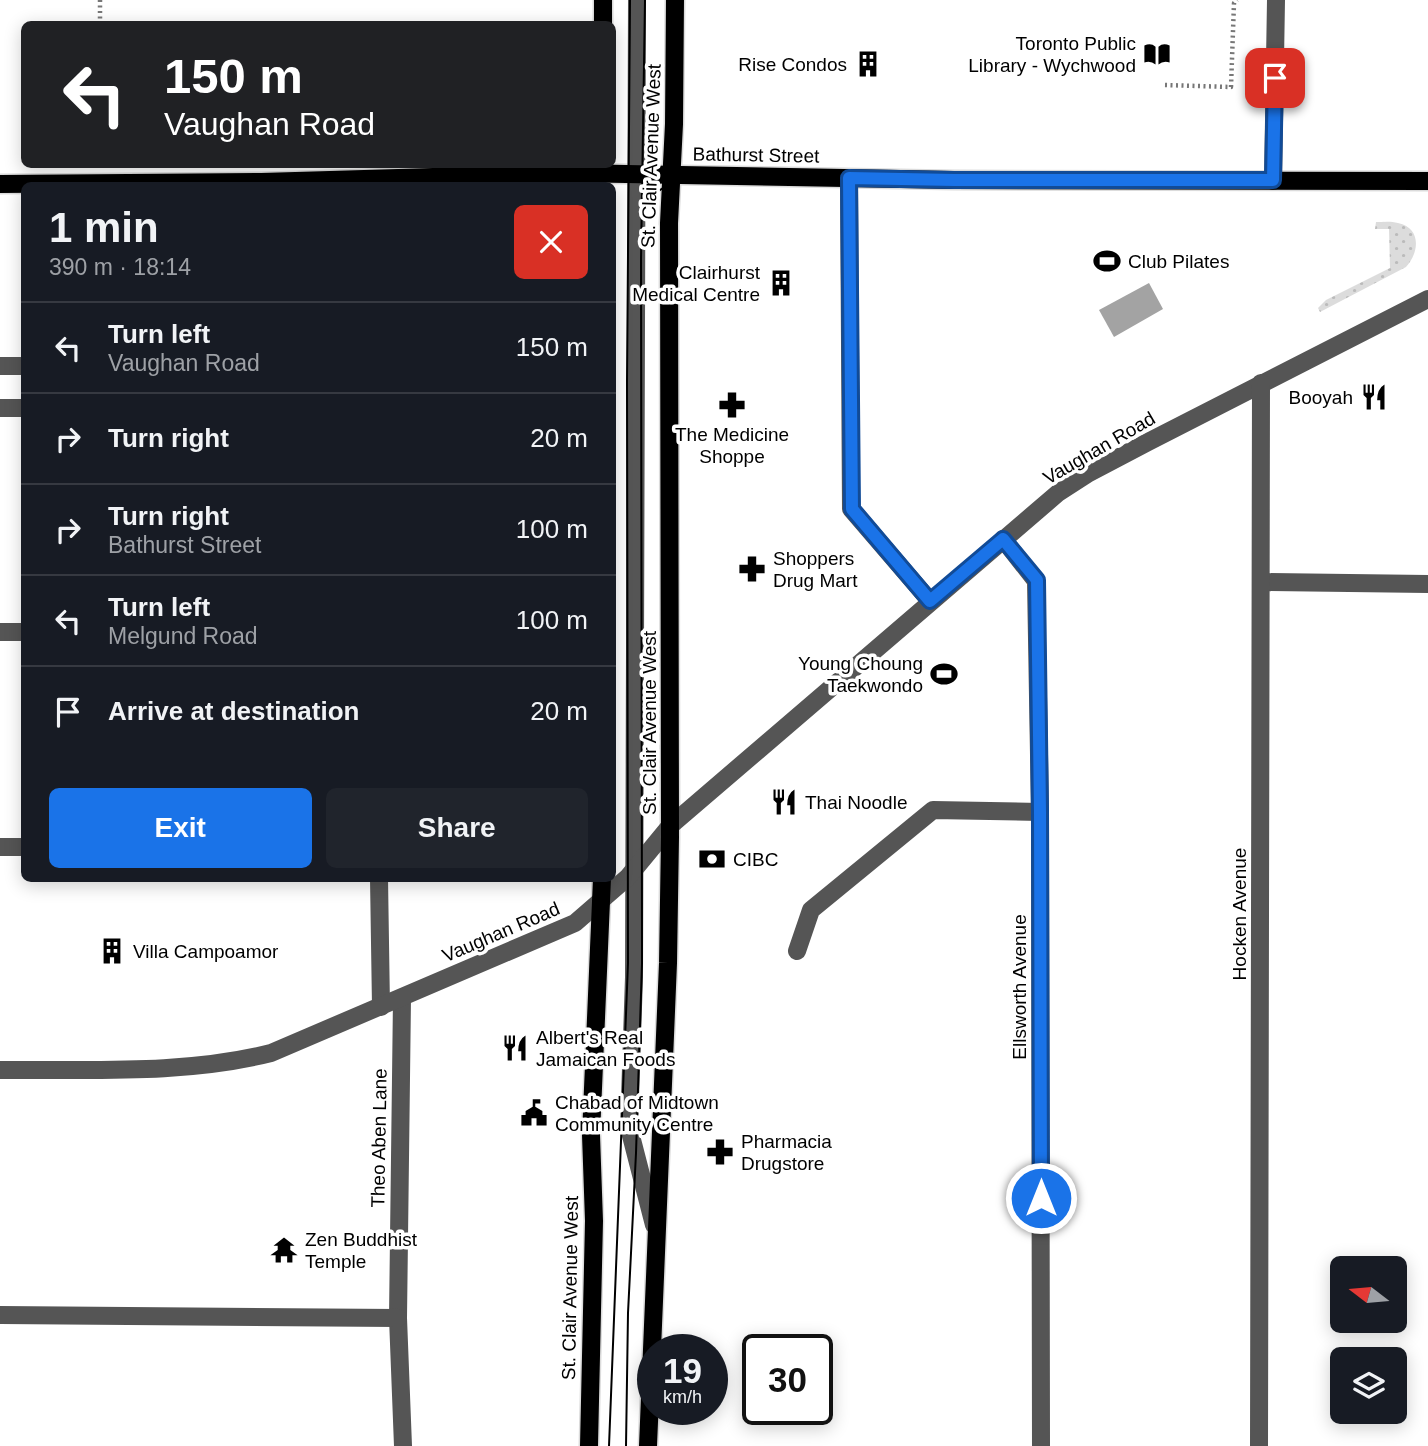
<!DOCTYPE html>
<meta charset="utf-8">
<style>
:root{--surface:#171b24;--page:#20242c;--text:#f1f3f6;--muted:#9ea1a6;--line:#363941;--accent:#1a73e8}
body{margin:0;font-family:Arial,sans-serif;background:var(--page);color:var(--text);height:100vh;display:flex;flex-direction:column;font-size:26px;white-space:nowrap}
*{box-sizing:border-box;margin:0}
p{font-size:23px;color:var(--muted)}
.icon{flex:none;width:38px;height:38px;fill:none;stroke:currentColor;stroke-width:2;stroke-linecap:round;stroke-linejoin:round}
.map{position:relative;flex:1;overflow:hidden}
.side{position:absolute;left:21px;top:182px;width:595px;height:700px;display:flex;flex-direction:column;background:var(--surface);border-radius:10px;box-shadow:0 4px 18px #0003}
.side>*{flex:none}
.hud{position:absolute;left:21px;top:21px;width:595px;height:147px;border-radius:10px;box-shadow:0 4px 18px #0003;background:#202124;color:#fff;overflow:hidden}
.needle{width:46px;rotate:286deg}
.buttons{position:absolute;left:1330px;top:1256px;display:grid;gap:14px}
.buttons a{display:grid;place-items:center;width:77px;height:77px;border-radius:10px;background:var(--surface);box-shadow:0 4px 18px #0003;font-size:35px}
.speed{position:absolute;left:637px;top:1334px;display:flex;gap:14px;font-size:35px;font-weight:700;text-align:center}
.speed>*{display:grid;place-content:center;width:91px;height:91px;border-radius:50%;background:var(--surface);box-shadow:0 4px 18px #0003;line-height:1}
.speed small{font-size:18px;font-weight:400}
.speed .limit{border:4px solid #111;border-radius:10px;background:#fff;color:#111}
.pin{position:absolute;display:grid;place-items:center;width:60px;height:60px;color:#fff;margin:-30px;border-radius:14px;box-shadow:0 4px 10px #0006}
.me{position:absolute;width:77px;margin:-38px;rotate:0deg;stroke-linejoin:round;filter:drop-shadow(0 0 5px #0008)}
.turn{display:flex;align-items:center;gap:24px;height:147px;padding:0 28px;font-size:32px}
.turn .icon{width:91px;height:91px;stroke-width:2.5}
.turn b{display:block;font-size:49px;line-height:60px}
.round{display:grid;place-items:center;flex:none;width:74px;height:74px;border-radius:10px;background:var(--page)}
.overview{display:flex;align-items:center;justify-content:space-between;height:119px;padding:0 28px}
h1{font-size:42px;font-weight:700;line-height:52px}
.cta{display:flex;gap:14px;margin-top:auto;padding:14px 28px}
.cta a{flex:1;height:80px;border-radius:10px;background:var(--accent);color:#fff;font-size:28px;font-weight:700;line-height:80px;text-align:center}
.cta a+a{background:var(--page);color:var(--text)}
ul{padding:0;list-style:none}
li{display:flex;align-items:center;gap:21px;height:91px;padding:0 28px;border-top:2px solid var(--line)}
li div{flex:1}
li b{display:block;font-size:26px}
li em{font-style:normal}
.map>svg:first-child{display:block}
.grass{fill:url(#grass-dots)}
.water{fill:#a3a3a3}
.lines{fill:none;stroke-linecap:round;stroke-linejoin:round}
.major-casing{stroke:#dbdbdb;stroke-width:21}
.path{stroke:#777;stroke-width:4.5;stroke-dasharray:2 3.5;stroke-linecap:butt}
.minor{stroke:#555;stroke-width:18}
.major{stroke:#000;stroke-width:18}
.tram{stroke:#000;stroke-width:2}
.route-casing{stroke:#114b97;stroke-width:18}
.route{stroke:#1a73e8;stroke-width:12}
.labels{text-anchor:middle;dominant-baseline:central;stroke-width:7;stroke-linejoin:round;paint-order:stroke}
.poi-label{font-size:19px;fill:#000;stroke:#fff;text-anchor:start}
.street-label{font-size:19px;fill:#000;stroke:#fff}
</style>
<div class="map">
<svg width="1428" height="1446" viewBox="0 0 1428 1446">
<defs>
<pattern id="grass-dots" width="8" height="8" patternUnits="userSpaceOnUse" patternTransform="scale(1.75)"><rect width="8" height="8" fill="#dcdcdc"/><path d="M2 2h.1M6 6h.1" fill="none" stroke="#bbb" stroke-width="1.8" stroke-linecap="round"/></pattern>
</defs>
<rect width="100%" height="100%" fill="#fff"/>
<path class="grass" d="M 1376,222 C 1383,222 1391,221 1398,223 C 1422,228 1419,253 1406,267 L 1320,312 L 1318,308 L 1326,300 L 1390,268 L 1389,229 L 1375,229 Z"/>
<path class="water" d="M 1149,283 L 1163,309 L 1114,337 L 1099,310 Z"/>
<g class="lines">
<g class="major-casing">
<g id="major">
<path d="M 603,24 L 603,0"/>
<path d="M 0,184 L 261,182 L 571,173 L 954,180 L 1428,181"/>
<path d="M 589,1446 L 594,1221 L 591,1135 L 602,878"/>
<path d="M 648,1446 L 668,963 L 670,837 L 669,223 L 674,124 L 675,0"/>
</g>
</g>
<g class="path">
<path d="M 100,24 L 100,0"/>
<path d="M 1165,85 L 1231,87 L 1234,3 L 1237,0"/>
</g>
<g class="minor">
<path d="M 637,0 L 634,977 L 629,1128 L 654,1225"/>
<path d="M 849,178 L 851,509 L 930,601"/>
<path d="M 1273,181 L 1276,0"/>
<path d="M 0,366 L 24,366"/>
<path d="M 0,408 L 24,408"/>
<path d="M 1003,539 L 1036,581 L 1040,812 L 1041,1446"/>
<path d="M 1261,582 L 1428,584"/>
<path d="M 0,632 L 24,632"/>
<path d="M 0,847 L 24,847"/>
<path d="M 379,878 L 381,1007"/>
<path d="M 797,951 L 811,910 L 933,810 L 1040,812"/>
<path d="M 402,998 L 398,1318 L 403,1446"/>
<path d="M 0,1070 C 90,1069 184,1075 271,1053 L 575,923 L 628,877 L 670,826 L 1058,493 L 1089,473 L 1148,442 L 1428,299"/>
<path d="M 0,1315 L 398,1318"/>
<path d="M 1259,1446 L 1261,383"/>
</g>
<use href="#major" class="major"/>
<g class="tram">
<path d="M 642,212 C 662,172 707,173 746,173"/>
<path d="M 609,1446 L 628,963 L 627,381 L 630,0"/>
<path d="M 626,1446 L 628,1313 L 636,1153 L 642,963 L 641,259 L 645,0"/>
</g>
</g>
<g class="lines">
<g class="route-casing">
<path id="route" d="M 1041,1198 L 1040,812 L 1037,580 L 1003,539 L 930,601 L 852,509 L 849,178 L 954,180 L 1273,180 L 1275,78"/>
</g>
<use href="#route" class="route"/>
</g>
<defs>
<g id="library-bare" transform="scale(2.1)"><path d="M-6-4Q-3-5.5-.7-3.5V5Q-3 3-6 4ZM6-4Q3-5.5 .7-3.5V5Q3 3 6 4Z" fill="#000" stroke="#fff" stroke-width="2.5" paint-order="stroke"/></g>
<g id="building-bare" transform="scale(2.1)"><path d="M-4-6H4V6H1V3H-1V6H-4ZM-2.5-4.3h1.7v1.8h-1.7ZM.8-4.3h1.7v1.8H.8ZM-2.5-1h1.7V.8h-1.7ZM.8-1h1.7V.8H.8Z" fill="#000" stroke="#fff" stroke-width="2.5" paint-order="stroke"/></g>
<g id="stadium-bare" transform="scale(2.1)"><path d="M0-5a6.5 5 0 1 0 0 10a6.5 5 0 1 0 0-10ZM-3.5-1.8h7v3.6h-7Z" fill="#000" stroke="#fff" stroke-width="2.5" paint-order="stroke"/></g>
<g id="restaurant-bare" transform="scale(2.1)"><path d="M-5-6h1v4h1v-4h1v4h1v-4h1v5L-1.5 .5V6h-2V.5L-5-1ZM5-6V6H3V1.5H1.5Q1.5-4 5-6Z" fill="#000" stroke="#fff" stroke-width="2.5" paint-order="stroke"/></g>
<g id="pharmacy-bare" transform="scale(2.1)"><path d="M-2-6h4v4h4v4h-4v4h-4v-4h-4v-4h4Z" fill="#000" stroke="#fff" stroke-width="2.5" paint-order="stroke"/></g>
<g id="bank-bare" transform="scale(2.1)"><path d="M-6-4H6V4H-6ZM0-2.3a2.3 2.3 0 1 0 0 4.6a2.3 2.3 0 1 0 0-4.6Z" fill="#000" stroke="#fff" stroke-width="2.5" paint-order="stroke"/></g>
<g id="civic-bare" transform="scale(2.1)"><path d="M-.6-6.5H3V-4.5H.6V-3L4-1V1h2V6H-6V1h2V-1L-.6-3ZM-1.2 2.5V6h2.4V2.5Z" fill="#000" stroke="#fff" stroke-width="2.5" paint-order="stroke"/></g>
<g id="temple-bare" transform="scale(2.1)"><path d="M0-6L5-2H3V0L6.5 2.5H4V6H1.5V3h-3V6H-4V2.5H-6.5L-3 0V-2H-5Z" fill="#000" stroke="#fff" stroke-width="2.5" paint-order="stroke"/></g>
</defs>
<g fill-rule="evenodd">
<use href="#library-bare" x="1157" y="54"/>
<use href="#building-bare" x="868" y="64"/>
<use href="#stadium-bare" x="1107" y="261"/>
<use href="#building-bare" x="781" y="283"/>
<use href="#restaurant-bare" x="1374" y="397"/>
<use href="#pharmacy-bare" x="732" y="405"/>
<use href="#pharmacy-bare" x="752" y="569"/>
<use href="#stadium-bare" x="944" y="674"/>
<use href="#restaurant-bare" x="784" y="802"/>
<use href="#bank-bare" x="712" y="859"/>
<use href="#building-bare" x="112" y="951"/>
<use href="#restaurant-bare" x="515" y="1048"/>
<use href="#civic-bare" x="534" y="1113"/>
<use href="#pharmacy-bare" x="720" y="1152"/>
<use href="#temple-bare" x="284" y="1250"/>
</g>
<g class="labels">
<g class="poi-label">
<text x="1136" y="43" text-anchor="end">Toronto Public<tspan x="1136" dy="22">Library - Wychwood</tspan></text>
<text x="847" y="64" text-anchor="end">Rise Condos</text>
<text x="1128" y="261">Club Pilates</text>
<text x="760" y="272" text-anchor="end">Clairhurst<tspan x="760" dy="22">Medical Centre</tspan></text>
<text x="1353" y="397" text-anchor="end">Booyah</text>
<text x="732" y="434" text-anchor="middle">The Medicine<tspan x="732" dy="22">Shoppe</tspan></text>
<text x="773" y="558">Shoppers<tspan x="773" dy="22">Drug Mart</tspan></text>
<text x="923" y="663" text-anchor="end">Young Choung<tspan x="923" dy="22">Taekwondo</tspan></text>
<text x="805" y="802">Thai Noodle</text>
<text x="733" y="859">CIBC</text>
<text x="133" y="951">Villa Campoamor</text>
<text x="536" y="1037">Albert's Real<tspan x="536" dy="22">Jamaican Foods</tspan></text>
<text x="555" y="1102">Chabad of Midtown<tspan x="555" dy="22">Community Centre</tspan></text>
<text x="741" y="1141">Pharmacia<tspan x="741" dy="22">Drugstore</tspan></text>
<text x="305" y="1239">Zen Buddhist<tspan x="305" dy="22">Temple</tspan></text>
</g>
<g class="street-label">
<text transform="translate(756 155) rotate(1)">Bathurst Street</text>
<text transform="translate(651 156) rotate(-88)">St. Clair Avenue West</text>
<text transform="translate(1099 448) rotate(-30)">Vaughan Road</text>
<text transform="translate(649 723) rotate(-90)">St. Clair Avenue West</text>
<text transform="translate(1239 914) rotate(-90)">Hocken Avenue</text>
<text transform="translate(501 932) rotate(-23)">Vaughan Road</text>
<text transform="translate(1019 987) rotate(-90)">Ellsworth Avenue</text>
<text transform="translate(379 1138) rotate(-89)">Theo Aben Lane</text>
<text transform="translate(570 1288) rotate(-89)">St. Clair Avenue West</text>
</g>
</g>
</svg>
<div class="buttons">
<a><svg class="needle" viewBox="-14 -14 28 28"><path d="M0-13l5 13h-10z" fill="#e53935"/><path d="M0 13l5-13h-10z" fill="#9ea1a6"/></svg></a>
<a><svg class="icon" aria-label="layers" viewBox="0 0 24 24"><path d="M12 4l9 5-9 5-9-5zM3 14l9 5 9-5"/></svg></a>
</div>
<div class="speed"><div>19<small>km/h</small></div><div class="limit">30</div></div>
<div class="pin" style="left:1275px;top:78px;background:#d93025"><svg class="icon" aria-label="arrive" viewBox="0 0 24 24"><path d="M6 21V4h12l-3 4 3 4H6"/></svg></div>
<svg class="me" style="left:1041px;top:1198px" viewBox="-20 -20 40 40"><circle r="17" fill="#1a73e8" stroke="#fff" stroke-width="3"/><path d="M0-11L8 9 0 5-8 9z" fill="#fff"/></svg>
<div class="hud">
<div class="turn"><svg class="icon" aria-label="left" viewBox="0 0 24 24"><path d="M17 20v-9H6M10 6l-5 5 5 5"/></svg><div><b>150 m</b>Vaughan Road</div></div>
</div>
<section class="side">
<div class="overview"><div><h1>1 min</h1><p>390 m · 18:14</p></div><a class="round" style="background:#d93025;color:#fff"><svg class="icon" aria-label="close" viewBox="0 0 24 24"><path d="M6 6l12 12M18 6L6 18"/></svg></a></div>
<ul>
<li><svg class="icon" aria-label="left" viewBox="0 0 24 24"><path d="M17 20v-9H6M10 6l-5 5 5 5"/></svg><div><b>Turn left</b><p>Vaughan Road</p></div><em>150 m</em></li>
<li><svg class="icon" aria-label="right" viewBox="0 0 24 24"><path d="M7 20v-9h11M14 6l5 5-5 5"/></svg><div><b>Turn right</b></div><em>20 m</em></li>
<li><svg class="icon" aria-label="right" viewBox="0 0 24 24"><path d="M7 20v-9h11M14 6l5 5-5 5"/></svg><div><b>Turn right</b><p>Bathurst Street</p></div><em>100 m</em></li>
<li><svg class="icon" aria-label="left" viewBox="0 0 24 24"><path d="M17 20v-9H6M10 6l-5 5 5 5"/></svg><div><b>Turn left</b><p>Melgund Road</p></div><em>100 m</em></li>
<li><svg class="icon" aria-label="arrive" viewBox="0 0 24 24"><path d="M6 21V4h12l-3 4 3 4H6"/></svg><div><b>Arrive at destination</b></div><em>20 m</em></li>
</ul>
<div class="cta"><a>Exit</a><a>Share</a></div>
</section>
</div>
